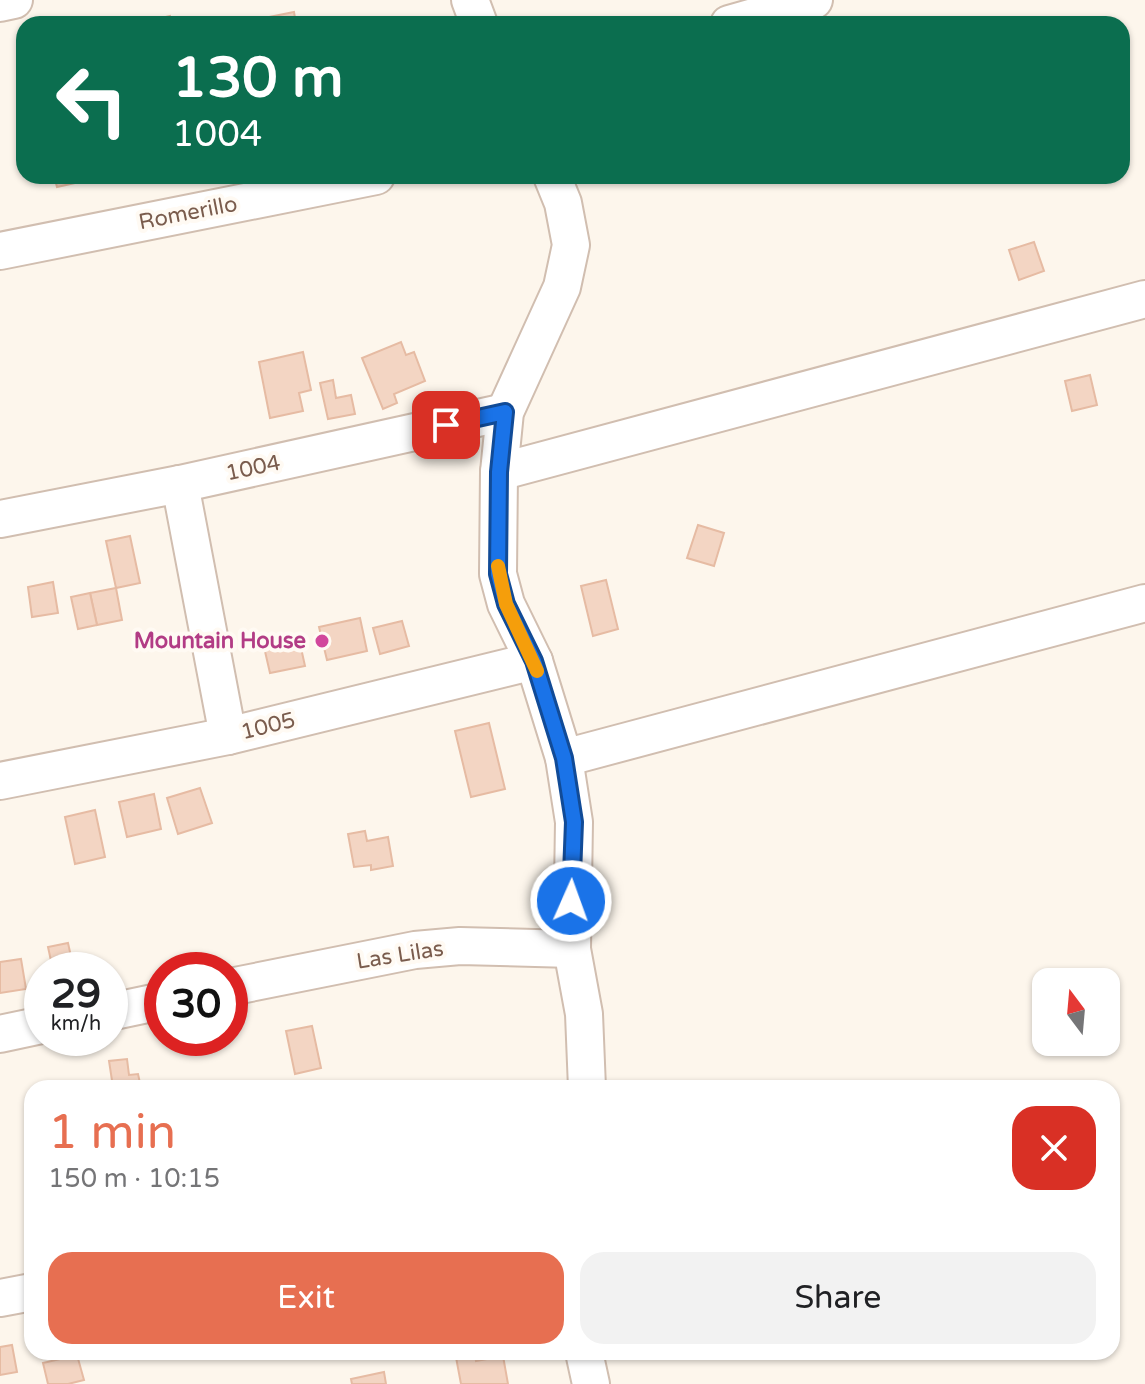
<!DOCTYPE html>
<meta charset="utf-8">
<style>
:root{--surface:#fff;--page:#f2f2f2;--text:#202124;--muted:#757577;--accent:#e76f51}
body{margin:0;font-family:"Varela Round",sans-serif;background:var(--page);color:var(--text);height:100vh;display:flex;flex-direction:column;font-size:30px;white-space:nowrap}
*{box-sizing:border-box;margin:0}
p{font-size:26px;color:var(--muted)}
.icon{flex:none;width:44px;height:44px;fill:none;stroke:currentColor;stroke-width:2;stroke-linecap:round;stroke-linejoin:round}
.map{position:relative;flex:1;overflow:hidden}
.details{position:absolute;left:24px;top:1080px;width:1096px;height:280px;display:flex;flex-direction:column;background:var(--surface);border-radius:24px;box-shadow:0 2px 6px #0004}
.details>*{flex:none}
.guide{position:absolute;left:16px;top:16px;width:1114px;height:168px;border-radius:24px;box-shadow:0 2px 6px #0004;background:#0b6e4f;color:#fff;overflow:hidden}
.needle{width:52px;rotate:344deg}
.buttons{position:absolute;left:1032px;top:968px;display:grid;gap:16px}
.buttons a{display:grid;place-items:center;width:88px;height:88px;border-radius:16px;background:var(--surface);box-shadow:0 2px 6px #0004;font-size:40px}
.speed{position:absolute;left:24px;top:952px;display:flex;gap:16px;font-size:40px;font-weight:700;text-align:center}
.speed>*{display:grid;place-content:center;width:104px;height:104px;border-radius:50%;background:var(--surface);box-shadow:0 2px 6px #0004;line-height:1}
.speed small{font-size:20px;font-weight:400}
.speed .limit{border:12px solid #d22;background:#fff;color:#111}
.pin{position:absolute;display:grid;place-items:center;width:68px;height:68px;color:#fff;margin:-34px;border-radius:16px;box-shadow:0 4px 12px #0006}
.me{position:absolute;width:88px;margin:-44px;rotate:2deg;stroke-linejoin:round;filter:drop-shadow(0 0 6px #0008)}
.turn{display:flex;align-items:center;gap:28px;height:168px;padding:0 24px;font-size:36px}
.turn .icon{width:104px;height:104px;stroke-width:2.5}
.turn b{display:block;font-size:56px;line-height:68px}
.round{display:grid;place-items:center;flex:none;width:84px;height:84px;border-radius:24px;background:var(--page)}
.overview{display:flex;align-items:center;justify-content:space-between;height:136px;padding:0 24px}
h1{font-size:48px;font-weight:600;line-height:60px;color:var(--accent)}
.primary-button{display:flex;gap:16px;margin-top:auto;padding:16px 24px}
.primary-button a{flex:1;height:92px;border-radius:24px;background:var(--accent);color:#fff;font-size:32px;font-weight:600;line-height:92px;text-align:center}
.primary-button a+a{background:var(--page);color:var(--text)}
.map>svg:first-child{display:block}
.building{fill:#f3d5c3;stroke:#e6bba3;stroke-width:2}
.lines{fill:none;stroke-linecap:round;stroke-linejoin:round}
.minor-casing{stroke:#d1beb0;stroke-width:40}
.minor{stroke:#fff;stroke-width:36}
.route-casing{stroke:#114b97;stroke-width:20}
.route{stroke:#1a73e8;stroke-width:14}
.slow{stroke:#f59e0b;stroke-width:14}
.hotel-dot{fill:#d1479c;stroke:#fffaf3;stroke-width:3}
.labels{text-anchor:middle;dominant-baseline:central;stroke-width:8;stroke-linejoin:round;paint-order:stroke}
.street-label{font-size:22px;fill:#7a5c4d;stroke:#fffaf3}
.hotel-label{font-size:22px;font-weight:bold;fill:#b23c85;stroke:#fffaf3;text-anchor:end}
</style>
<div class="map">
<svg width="1145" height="1384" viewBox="0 0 1145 1384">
<rect width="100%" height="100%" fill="#fdf6ec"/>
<g class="building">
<path d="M 294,12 L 296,24 L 265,24 L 264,18 Z"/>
<path d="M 170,16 L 172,24 L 136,24 Z"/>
<path d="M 54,176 L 83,176 L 84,181 L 57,187 Z"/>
<path d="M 1034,242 L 1044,271 L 1019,280 L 1009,250 Z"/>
<path d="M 401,342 L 406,355 L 414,352 L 425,381 L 394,394 L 397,403 L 383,409 L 362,358 Z"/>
<path d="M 303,352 L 311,390 L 299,393 L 303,411 L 270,418 L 259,362 Z"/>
<path d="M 1090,375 L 1097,405 L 1072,411 L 1065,381 Z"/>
<path d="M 333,380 L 336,398 L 351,395 L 355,414 L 328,419 L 320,383 Z"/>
<path d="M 698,525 L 724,533 L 714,566 L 687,558 Z"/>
<path d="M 130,536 L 140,583 L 116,588 L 106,541 Z"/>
<path d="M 606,580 L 618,629 L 593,636 L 581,586 Z"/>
<path d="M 53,582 L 58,613 L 32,617 L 28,587 Z"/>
<path d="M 116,588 L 122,620 L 97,625 L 90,593 Z"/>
<path d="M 90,593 L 97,625 L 78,629 L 71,597 Z"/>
<path d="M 360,618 L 367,651 L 327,660 L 319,627 Z"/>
<path d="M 402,621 L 409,646 L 380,654 L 373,628 Z"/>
<path d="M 299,639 L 305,666 L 270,673 L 264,647 Z"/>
<path d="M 489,723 L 505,789 L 471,797 L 455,731 Z"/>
<path d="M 200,788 L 212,823 L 178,834 L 167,798 Z"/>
<path d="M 154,794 L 161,829 L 127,837 L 119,802 Z"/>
<path d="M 95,810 L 105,857 L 75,864 L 65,817 Z"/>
<path d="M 365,831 L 367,841 L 388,837 L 393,866 L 371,870 L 371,865 L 354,867 L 348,834 Z"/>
<path d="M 68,943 L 74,970 L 53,970 L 48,947 Z"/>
<path d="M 21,959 L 26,989 L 0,993 L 0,962 Z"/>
<path d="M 312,1026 L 321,1068 L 295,1074 L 286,1031 Z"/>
<path d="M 127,1059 L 129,1075 L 138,1074 L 140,1083 L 113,1087 L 109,1061 Z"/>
<path d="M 12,1345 L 17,1372 L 0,1375 L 0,1347 Z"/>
<path d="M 455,1352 L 475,1352 L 476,1361 L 503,1356 L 508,1384 L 461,1384 Z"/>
<path d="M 77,1355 L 84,1380 L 68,1384 L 48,1384 L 43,1363 Z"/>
<path d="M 384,1372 L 386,1384 L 352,1384 L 351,1379 Z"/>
</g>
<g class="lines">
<g class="minor-casing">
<g id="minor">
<path d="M 470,0 L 479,24"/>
<path d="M 0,3 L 14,0"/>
<path d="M 729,24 L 814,0"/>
<path d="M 552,176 L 563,203 L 571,245 L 562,287 L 505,412 L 499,472 L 498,574 L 506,604 L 534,661 L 564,758 L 574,822 L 572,949 L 584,1014 L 587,1088"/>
<path d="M 0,251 L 376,176"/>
<path d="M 499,472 L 1145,299"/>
<path d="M 180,484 L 228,736"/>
<path d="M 0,519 L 180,484 L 505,412"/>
<path d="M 564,758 L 1145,603"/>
<path d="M 0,781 L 228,736 L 534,661"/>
<path d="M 230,987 L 415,950 L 460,946 L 572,949"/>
<path d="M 110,1012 L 162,1001"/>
<path d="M 0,1034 L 42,1025"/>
<path d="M 0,1298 L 32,1292"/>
<path d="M 584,1352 L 591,1384"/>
</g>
</g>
<use href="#minor" class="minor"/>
</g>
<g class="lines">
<g class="route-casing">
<path id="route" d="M 446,425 L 505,412 L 499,472 L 498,574 L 506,604 L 534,661 L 564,758 L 574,822 L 571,901"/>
</g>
<use href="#route" class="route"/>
<path class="slow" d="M 498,566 L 506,604 L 537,671"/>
</g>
<circle class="hotel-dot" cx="322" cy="641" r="8"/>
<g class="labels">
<g class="street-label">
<text transform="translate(188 213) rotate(-11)">Romerillo</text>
<text transform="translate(253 468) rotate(-12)">1004</text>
<text transform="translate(268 726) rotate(-14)">1005</text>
<text transform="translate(400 955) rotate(-9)">Las Lilas</text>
</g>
<g class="hotel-label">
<text x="306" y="641">Mountain House</text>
</g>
</g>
</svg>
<div class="buttons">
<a><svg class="needle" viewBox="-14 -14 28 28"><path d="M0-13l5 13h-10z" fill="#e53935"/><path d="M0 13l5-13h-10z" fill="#757577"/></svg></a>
</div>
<div class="speed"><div>29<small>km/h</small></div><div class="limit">30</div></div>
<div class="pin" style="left:446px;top:425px;background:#d93025"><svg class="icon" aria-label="arrive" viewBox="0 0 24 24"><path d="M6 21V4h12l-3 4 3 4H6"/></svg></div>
<svg class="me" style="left:571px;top:901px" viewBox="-20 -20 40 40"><circle r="17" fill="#1a73e8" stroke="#fff" stroke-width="3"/><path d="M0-11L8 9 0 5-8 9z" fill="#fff"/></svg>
<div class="guide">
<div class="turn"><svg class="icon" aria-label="left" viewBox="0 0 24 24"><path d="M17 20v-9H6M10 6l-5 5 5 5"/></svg><div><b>130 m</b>1004</div></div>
</div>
<section class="details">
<div class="overview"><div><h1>1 min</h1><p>150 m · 10:15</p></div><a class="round" style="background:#d93025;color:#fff"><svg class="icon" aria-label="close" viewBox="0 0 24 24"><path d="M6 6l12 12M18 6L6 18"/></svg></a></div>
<div class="primary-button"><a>Exit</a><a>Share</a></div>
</section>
</div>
